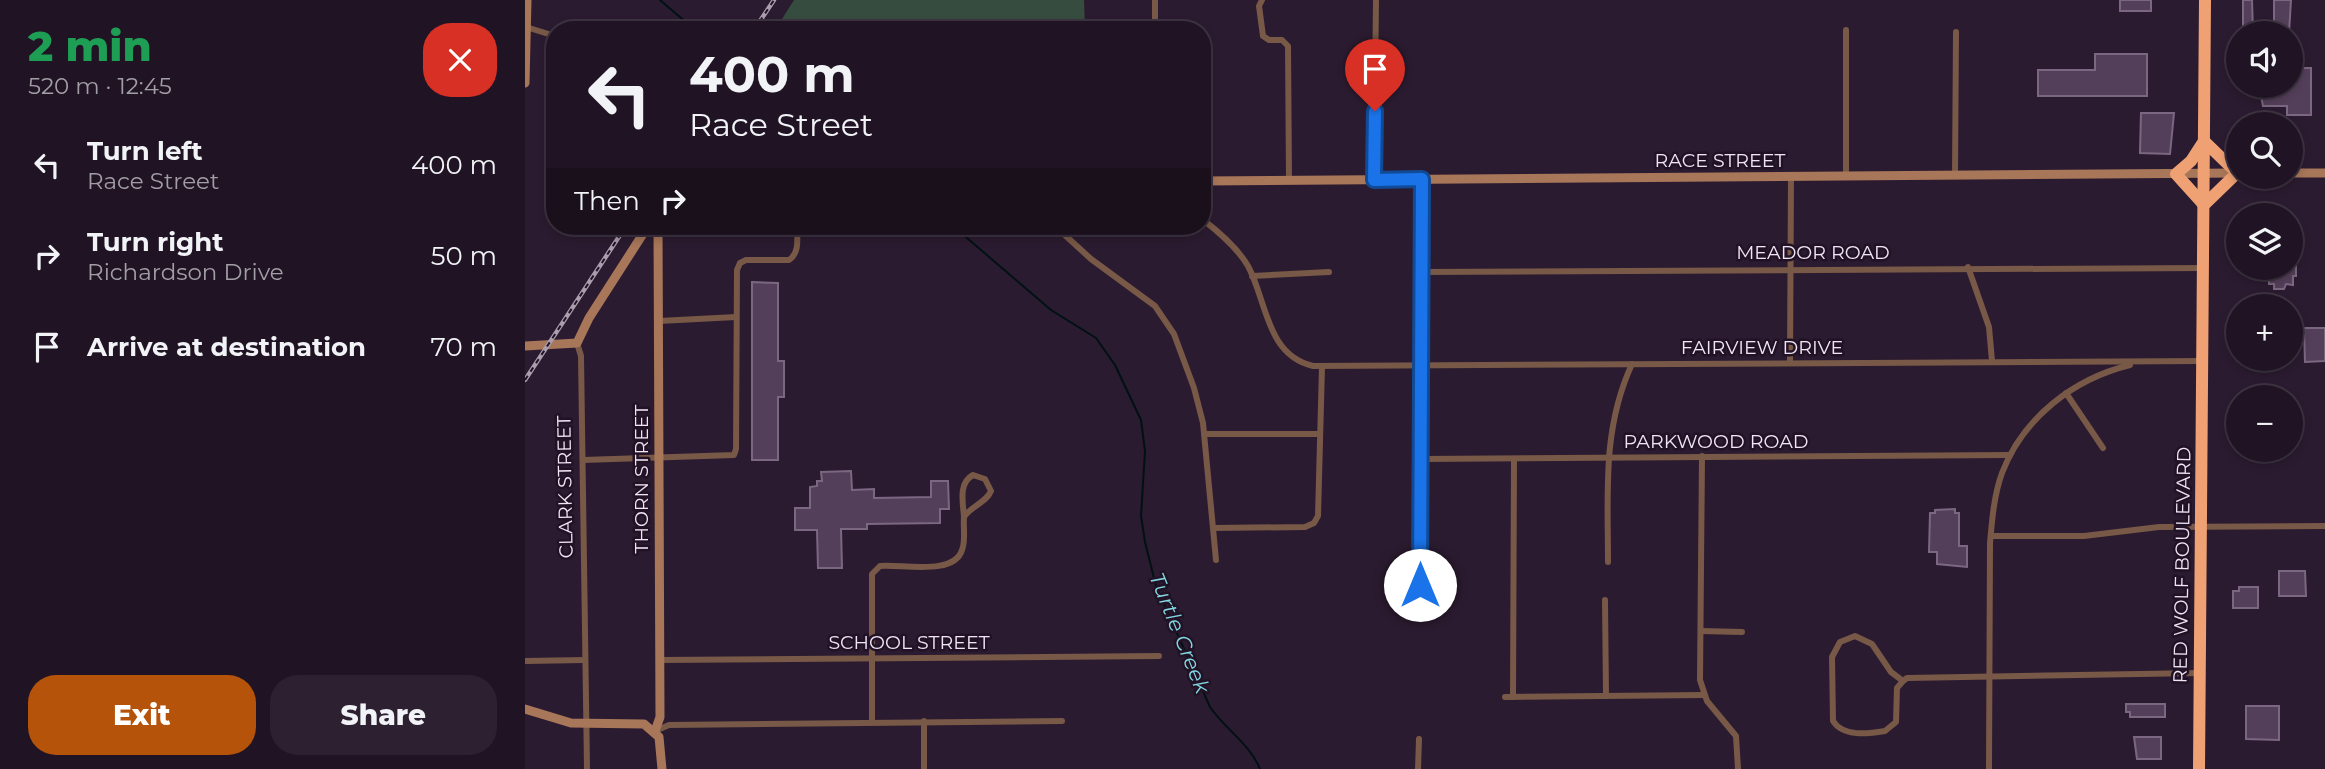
<!DOCTYPE html>
<meta charset="utf-8">
<style>
:root{--surface:#201424;--page:#2d2131;--text:#f1f3f6;--muted:#a29ea6;--line:#3d3341;--accent:#b45309}
body{margin:0;font-family:Montserrat,sans-serif;background:var(--page);color:var(--text);height:100vh;display:flex;flex-direction:column;font-size:26px;white-space:nowrap}
*{box-sizing:border-box;margin:0}
p{font-size:23px;color:var(--muted)}
.icon{flex:none;width:38px;height:38px;fill:none;stroke:currentColor;stroke-width:2;stroke-linecap:round;stroke-linejoin:round}
.map{position:relative;flex:1;overflow:hidden}
.sheet{display:flex;flex-direction:column;background:var(--surface);width:525px}
.sheet>*{flex:none}
.hud{position:absolute;left:21px;top:21px;width:665px;height:214px;border-radius:28px;box-shadow:0 4px 10px #0003,0 0 0 2px var(--line);background:#201424;color:var(--text);overflow:hidden}
.fabs{position:absolute;left:1701px;top:21px;display:grid;gap:14px}
.fabs a{display:grid;place-items:center;width:77px;height:77px;border-radius:50%;background:var(--surface);box-shadow:0 4px 10px #0003,0 0 0 2px var(--line);font-size:35px}
.pin{position:absolute;display:grid;place-items:center;width:60px;height:60px;color:#fff;margin:-72px -30px;border-radius:50% 50% 50% 0;rotate:-45deg;box-shadow:0 0 7px #0007}
.pin .icon{rotate:45deg}
.me{position:absolute;width:77px;margin:-38px;rotate:0deg;stroke-linejoin:round;filter:drop-shadow(0 0 5px #0008)}
.turn{display:flex;align-items:center;gap:24px;height:147px;padding:0 28px;font-size:32px}
.turn .icon{width:91px;height:91px;stroke-width:2.5}
.turn b{display:block;font-size:49px;line-height:60px}
.then{display:flex;align-items:center;height:66px;padding:0 28px;background:#0003;gap:14px;font-size:26px}
.round{display:grid;place-items:center;flex:none;width:74px;height:74px;border-radius:28px;background:var(--page)}
.overview{display:flex;align-items:center;justify-content:space-between;height:119px;padding:0 28px}
h1{font-size:42px;font-weight:800;line-height:52px;color:#1e9e55}
.cta{display:flex;gap:14px;margin-top:auto;padding:14px 28px}
.cta a{flex:1;height:80px;border-radius:28px;background:var(--accent);color:#fff;font-size:28px;font-weight:800;line-height:80px;text-align:center}
.cta a+a{background:var(--page);color:var(--text)}
ul{padding:0;list-style:none}
li{display:flex;align-items:center;gap:21px;height:91px;padding:0 28px}
li div{flex:1}
li b{display:block;font-size:26px}
li em{font-style:normal}
main{display:flex;flex:1;min-height:0}
.map>svg:first-child{display:block}
.green{fill:#354c3f}
.lines{fill:none;stroke-linecap:round;stroke-linejoin:round}
.stream{stroke:#001114;stroke-width:2}
.building{fill:#543f5a;stroke:#7b6781;stroke-width:2}
.street{stroke:#785846;stroke-width:6}
.secondary{stroke:#a87658;stroke-width:9}
.highway{stroke:#f0a173;stroke-width:12}
.rail-casing{stroke:#aa9dae;stroke-width:4.5}
.rail{stroke:#221226;stroke-width:2;stroke-dasharray:5;stroke-linecap:butt}
.route-casing{stroke:#114b97;stroke-width:18}
.route{stroke:#1a73e8;stroke-width:12}
.labels{text-anchor:middle;dominant-baseline:central;stroke-width:5;stroke-linejoin:round;paint-order:stroke}
.street-label{font-size:19px;fill:#f0e5f4;stroke:#221226}
.water-label{font-size:21px;font-style:italic;fill:#83d7e1;stroke:#221226}
</style>
<main>
<section class="sheet">
<div class="overview"><div><h1>2 min</h1><p>520 m · 12:45</p></div><a class="round" style="background:#d93025;color:#fff"><svg class="icon" aria-label="close" viewBox="0 0 24 24"><path d="M6 6l12 12M18 6L6 18"/></svg></a></div>
<ul>
<li><svg class="icon" aria-label="left" viewBox="0 0 24 24"><path d="M17 20v-9H6M10 6l-5 5 5 5"/></svg><div><b>Turn left</b><p>Race Street</p></div><em>400 m</em></li>
<li><svg class="icon" aria-label="right" viewBox="0 0 24 24"><path d="M7 20v-9h11M14 6l5 5-5 5"/></svg><div><b>Turn right</b><p>Richardson Drive</p></div><em>50 m</em></li>
<li><svg class="icon" aria-label="arrive" viewBox="0 0 24 24"><path d="M6 21V4h12l-3 4 3 4H6"/></svg><div><b>Arrive at destination</b></div><em>70 m</em></li>
</ul>
<div class="cta"><a>Exit</a><a>Share</a></div>
</section>
<div class="map">
<svg width="1800" height="769" viewBox="0 0 1800 769">
<rect width="100%" height="100%" fill="#2b1b30"/>
<path class="green" d="M 269,0 L 559,0 L 560,30 L 250,30 Z"/>
<g class="lines">
<g class="stream">
<path d="M 135,0 L 170,30"/>
<path d="M 428,226 L 526,310 L 571,338 L 590,365 L 616,420 L 620,451 L 616,516 L 620,542 L 631,586 L 685,707 C 700,729 725,744 735,769"/>
</g>
</g>
<g class="building">
<rect x="1595" y="0" width="31" height="11"/>
<path d="M 1718,0 L 1727,0 L 1728,33 L 1718,33 Z"/>
<path d="M 1749,0 L 1766,0 L 1764,33 L 1749,33 Z"/>
<path d="M 1570,54 L 1622,54 L 1622,96 L 1513,96 L 1513,70 L 1570,70 Z"/>
<path d="M 1766,68 L 1786,68 L 1786,115 L 1762,115 L 1762,106 L 1738,106 L 1734,86 L 1766,86 Z"/>
<path d="M 1616,113 L 1649,113 L 1645,154 L 1615,153 Z"/>
<path d="M 1766,255 L 1771,255 L 1771,276 L 1768,276 L 1768,285 L 1761,284 L 1759,289 L 1749,289 L 1749,284 L 1744,284 L 1744,280 L 1739,280 L 1739,268 L 1766,268 Z"/>
<path d="M 227,282 L 253,283 L 253,361 L 259,361 L 259,397 L 253,397 L 253,460 L 227,460 Z"/>
<path d="M 1779,328 L 1800,328 L 1800,361 L 1780,362 Z"/>
<path d="M 326,471 L 327,490 L 349,489 L 349,498 L 406,497 L 406,481 L 423,481 L 424,509 L 415,509 L 415,523 L 342,524 L 342,529 L 316,529 L 317,568 L 293,568 L 292,530 L 270,530 L 270,508 L 285,508 L 285,487 L 292,486 L 292,481 L 297,481 L 296,472 Z"/>
<path d="M 1430,509 L 1430,513 L 1434,513 L 1434,546 L 1442,546 L 1442,567 L 1412,564 L 1412,552 L 1404,552 L 1405,513 L 1410,513 L 1410,510 Z"/>
<path d="M 1754,571 L 1780,571 L 1781,596 L 1754,596 Z"/>
<path d="M 1714,587 L 1733,587 L 1733,608 L 1708,608 L 1708,591 L 1714,591 Z"/>
<path d="M 1601,704 L 1640,704 L 1640,717 L 1605,717 L 1605,712 L 1601,712 Z"/>
<path d="M 1721,706 L 1754,706 L 1754,740 L 1721,739 Z"/>
<path d="M 1609,737 L 1636,737 L 1636,759 L 1612,759 Z"/>
</g>
<g class="lines">
<g class="street">
<path d="M 737,0 L 734,6 L 738,36 L 744,40 L 757,40 L 763,46 L 764,180"/>
<path d="M 1,27 L 30,36"/>
<path d="M 630,30 L 630,0"/>
<path d="M 1430,175 L 1431,32"/>
<path d="M 1321,176 L 1321,30"/>
<path d="M 849,180 L 851,0"/>
<path d="M 677,219 C 694,232 712,247 723,266 C 742,301 741,355 788,366 L 1678,361"/>
<path d="M 530,226 L 566,259 L 630,306 L 649,334 L 669,388 L 678,423 L 691,560"/>
<path d="M 1443,267 L 1464,327 L 1467,361"/>
<path d="M 897,272 L 1679,268"/>
<path d="M 727,276 L 804,272"/>
<path d="M 134,321 L 211,317"/>
<path d="M 52,343 L 56,356 L 62,769"/>
<path d="M 1265,363 L 1266,177"/>
<path d="M 1541,393 L 1578,448"/>
<path d="M 679,434 L 795,434"/>
<path d="M 1177,456 L 1175,680 L 1182,701 L 1211,736 L 1213,769"/>
<path d="M 896,459 L 1485,455"/>
<path d="M 58,460 L 209,455 L 211,449 L 212,270 L 215,263 L 221,260 L 264,260 C 275,253 272,238 272,226"/>
<path d="M 448,475 L 460,479 L 466,491 C 461,503 446,506 439,517 C 438,503 433,483 448,475 Z"/>
<path d="M 689,528 L 780,527 L 789,523 L 793,516 L 797,367"/>
<path d="M 1466,536 L 1559,536 L 1634,527 L 1800,526"/>
<path d="M 1083,562 C 1083,493 1077,429 1107,364"/>
<path d="M 895,585 L 897,179"/>
<path d="M 1080,600 L 1081,696"/>
<path d="M 1176,631 L 1217,632"/>
<path d="M 1330,636 L 1347,644 L 1366,672 L 1378,681 L 1372,688 L 1371,722 L 1360,731 C 1343,734 1318,737 1308,721 L 1307,657 L 1315,642 Z"/>
<path d="M 134,660 L 634,656"/>
<path d="M 0,661 L 60,660"/>
<path d="M 1378,681 L 1382,678 L 1675,673"/>
<path d="M 980,697 L 1179,695"/>
<path d="M 988,697 L 989,459"/>
<path d="M 399,721 L 399,769"/>
<path d="M 347,722 L 347,574 L 355,566 C 377,564 429,576 437,550 C 441,541 438,527 439,517"/>
<path d="M 130,731 L 144,725 L 537,721"/>
<path d="M 893,769 L 894,739"/>
<path d="M 1464,769 L 1465,543 C 1467,520 1469,495 1477,473 C 1498,418 1548,379 1605,365"/>
</g>
<g class="secondary">
<path d="M 0,83 L 2,0"/>
<path d="M 1766,173 L 1800,173"/>
<path d="M 677,181 L 1712,173"/>
<path d="M 0,346 L 52,343 L 64,318 L 123,226"/>
<path d="M 0,709 L 46,723 L 119,724 L 134,737 L 137,769"/>
<path d="M 130,731 L 135,717 L 133,226"/>
</g>
<g class="highway">
<path d="M 1679,141 L 1712,173 L 1679,205 L 1651,174 L 1666,161 Z"/>
<path d="M 1674,769 L 1680,0"/>
</g>
<g class="rail-casing">
<g id="rail">
<path d="M 229,30 L 249,0"/>
<path d="M 0,380 L 101,226"/>
</g>
</g>
<use href="#rail" class="rail"/>
</g>
<g class="lines">
<g class="route-casing">
<path id="route" d="M 850,111 L 849,180 L 897,179 L 895,585"/>
</g>
<use href="#route" class="route"/>
</g>
<g class="labels">
<g class="street-label">
<text x="1195" y="160">RACE STREET</text>
<text x="1288" y="252">MEADOR ROAD</text>
<text x="1237" y="347">FAIRVIEW DRIVE</text>
<text x="1191" y="441">PARKWOOD ROAD</text>
<text transform="translate(116 479) rotate(-90)">THORN STREET</text>
<text transform="translate(40 487) rotate(-91)">CLARK STREET</text>
<text transform="translate(1657 565) rotate(-89)">RED WOLF BOULEVARD</text>
<text x="384" y="642">SCHOOL STREET</text>
</g>
<g class="water-label">
<text transform="translate(655 633) rotate(68)">Turtle Creek</text>
</g>
</g>
</svg>
<div class="fabs">
<a><svg class="icon" aria-label="sound" viewBox="0 0 24 24"><path d="M4 9h4l5-4v14l-5-4H4zM17 9q2 3 0 6"/></svg></a>
<a><svg class="icon" aria-label="search" viewBox="0 0 24 24"><circle cx="10" cy="10" r="6"/><path d="M15 15l6 6"/></svg></a>
<a><svg class="icon" aria-label="layers" viewBox="0 0 24 24"><path d="M12 4l9 5-9 5-9-5zM3 14l9 5 9-5"/></svg></a>
<a>+</a>
<a>−</a>
</div>
<div class="pin" style="left:850px;top:111px;background:#d93025"><svg class="icon" aria-label="arrive" viewBox="0 0 24 24"><path d="M6 21V4h12l-3 4 3 4H6"/></svg></div>
<svg class="me" style="left:895px;top:585px" viewBox="-20 -20 40 40"><circle r="19" fill="#fff"/><path d="M0-13L10 11 0 6-10 11z" fill="#1a73e8"/></svg>
<div class="hud">
<div class="turn"><svg class="icon" aria-label="left" viewBox="0 0 24 24"><path d="M17 20v-9H6M10 6l-5 5 5 5"/></svg><div><b>400 m</b>Race Street</div></div>
<div class="then">Then<svg class="icon" aria-label="right" viewBox="0 0 24 24"><path d="M7 20v-9h11M14 6l5 5-5 5"/></svg></div>
</div>
</div>
</main>
